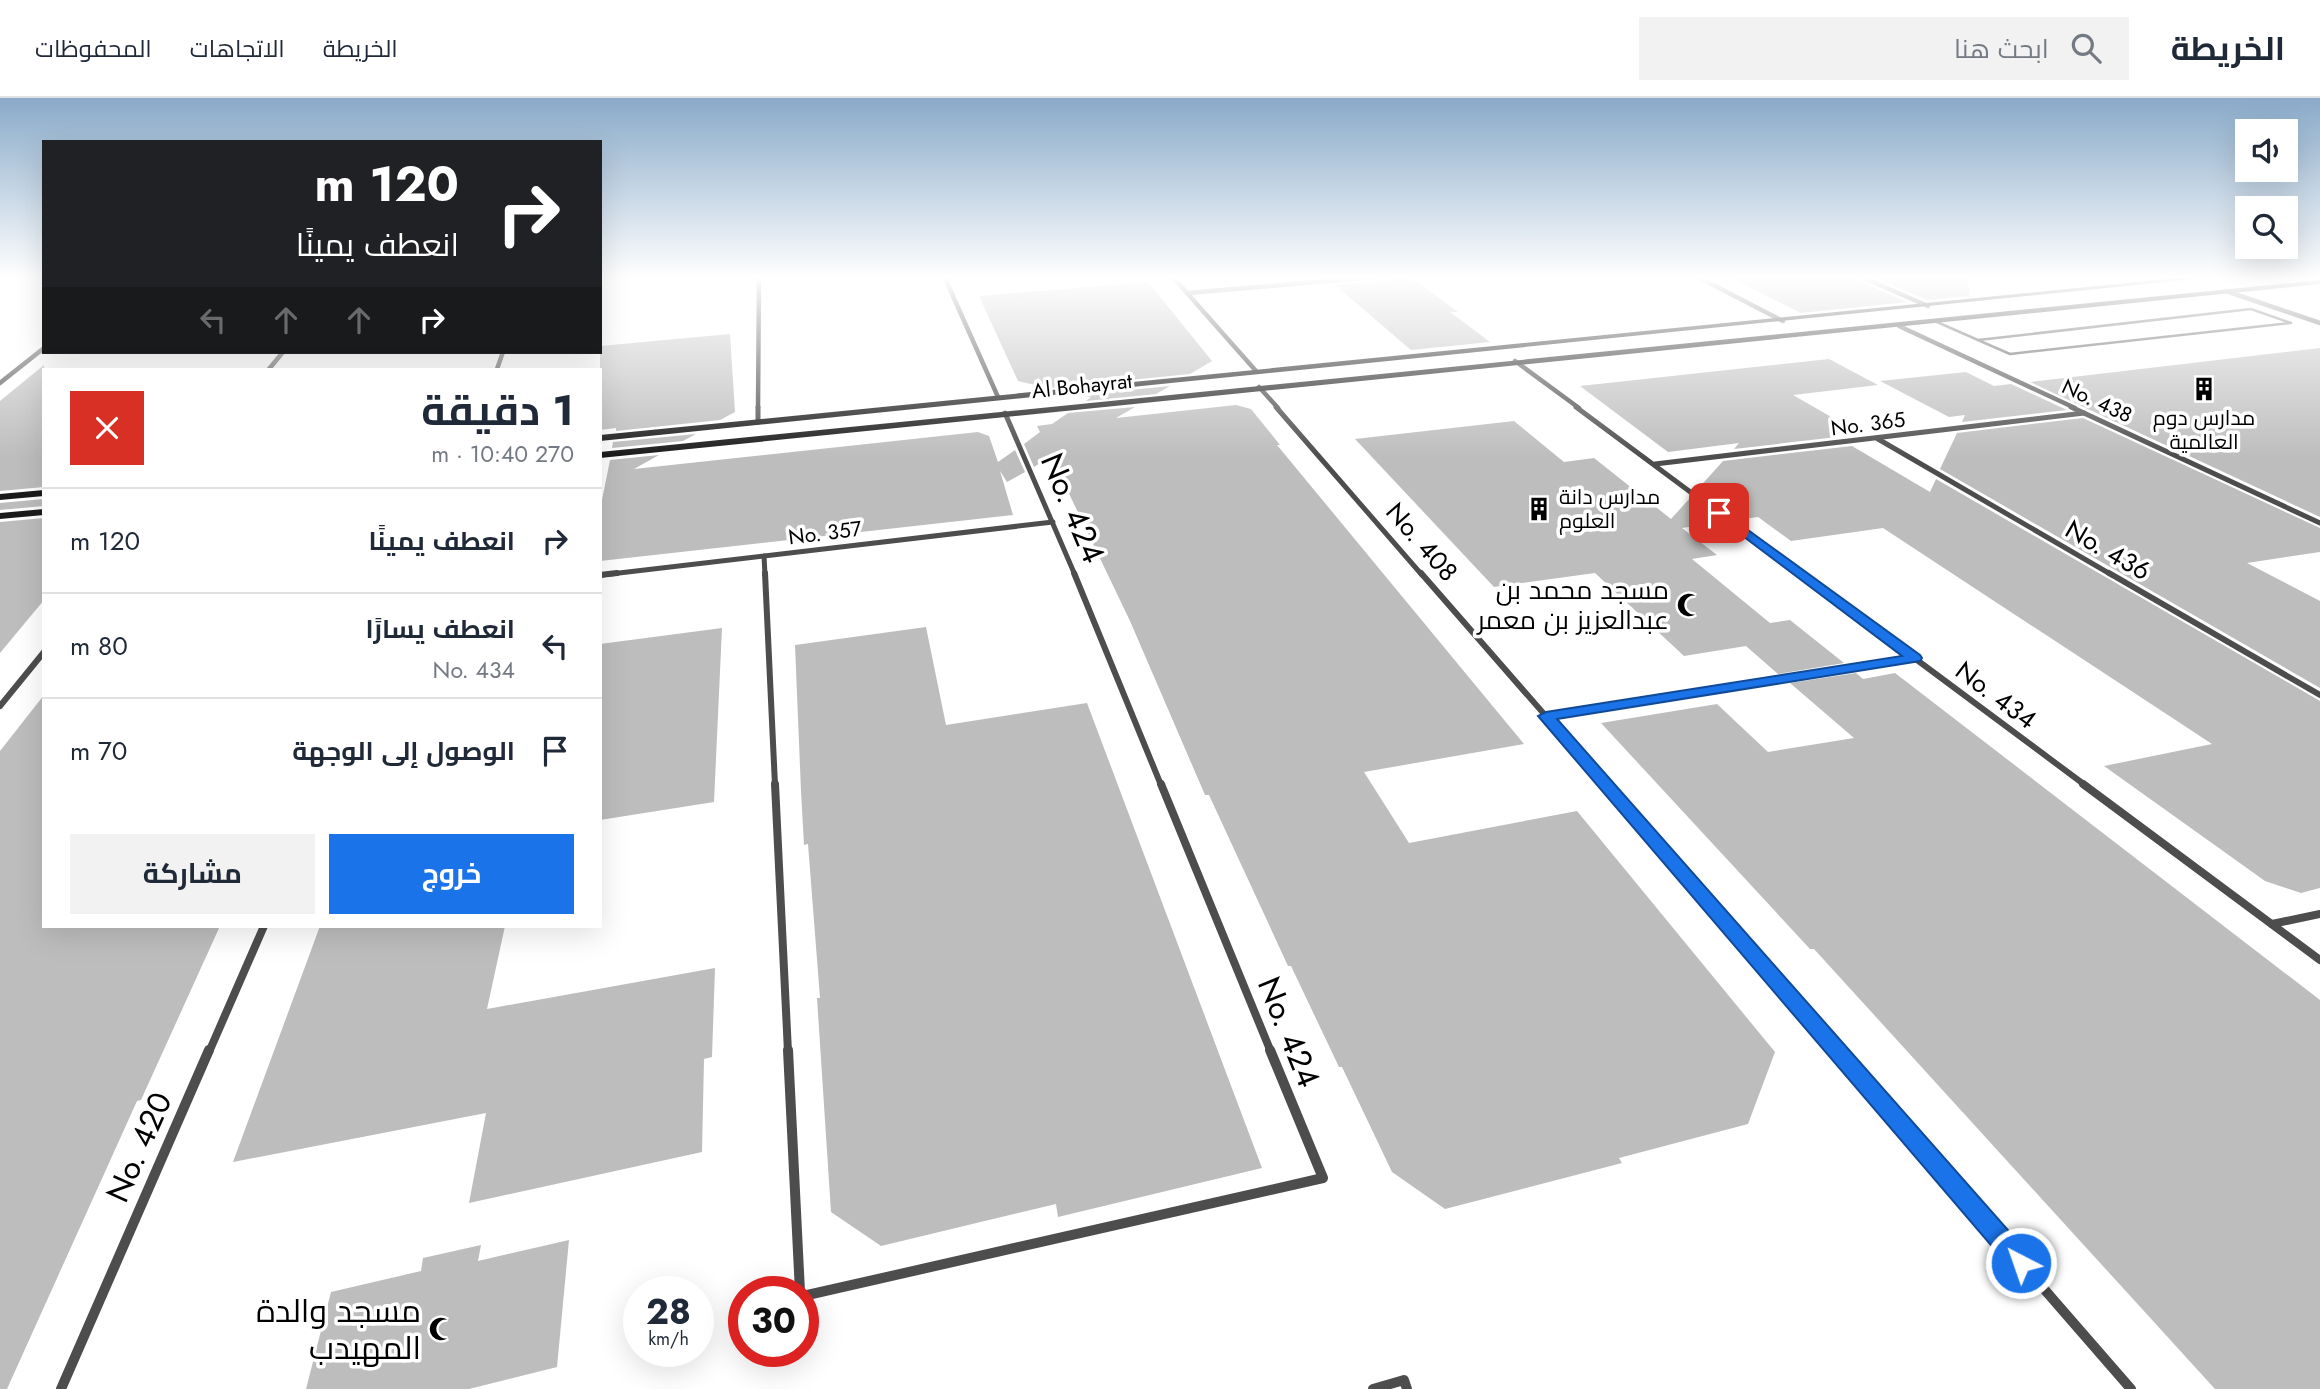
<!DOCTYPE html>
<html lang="ar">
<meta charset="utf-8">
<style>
:root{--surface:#fff;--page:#f2f2f3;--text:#1f2937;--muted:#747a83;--line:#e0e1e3;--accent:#1a73e8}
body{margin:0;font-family:Jost,Cairo,sans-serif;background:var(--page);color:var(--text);direction:rtl;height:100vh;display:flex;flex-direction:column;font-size:26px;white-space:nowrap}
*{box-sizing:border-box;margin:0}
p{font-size:23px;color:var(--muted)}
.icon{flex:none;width:38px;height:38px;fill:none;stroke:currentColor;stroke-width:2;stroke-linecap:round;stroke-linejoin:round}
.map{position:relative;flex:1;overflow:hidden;direction:ltr}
.details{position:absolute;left:42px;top:270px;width:560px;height:560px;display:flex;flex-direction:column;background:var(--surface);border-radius:0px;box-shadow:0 7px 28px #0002;direction:rtl}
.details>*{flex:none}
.banner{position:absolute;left:42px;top:42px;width:560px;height:214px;border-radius:0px;box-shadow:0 7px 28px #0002;direction:rtl;background:#202124;color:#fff;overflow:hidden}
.tools{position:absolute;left:2235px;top:21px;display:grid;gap:14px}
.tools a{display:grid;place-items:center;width:63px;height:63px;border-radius:0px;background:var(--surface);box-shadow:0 7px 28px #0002;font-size:35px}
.speed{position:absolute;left:623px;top:1178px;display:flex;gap:14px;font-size:35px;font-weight:700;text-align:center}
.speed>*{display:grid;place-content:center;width:91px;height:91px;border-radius:50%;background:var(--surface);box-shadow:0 7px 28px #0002;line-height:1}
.speed small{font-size:18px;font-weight:400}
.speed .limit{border:10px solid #d22;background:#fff;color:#111}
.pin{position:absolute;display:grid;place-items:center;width:60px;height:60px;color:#fff;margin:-30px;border-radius:14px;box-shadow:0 4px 10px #0006}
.me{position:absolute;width:77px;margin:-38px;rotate:319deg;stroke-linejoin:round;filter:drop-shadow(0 0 5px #0008)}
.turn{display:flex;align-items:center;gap:24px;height:147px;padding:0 28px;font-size:32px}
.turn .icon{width:91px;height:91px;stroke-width:2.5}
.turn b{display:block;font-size:49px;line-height:60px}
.lanes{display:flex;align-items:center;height:66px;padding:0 28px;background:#0003;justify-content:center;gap:35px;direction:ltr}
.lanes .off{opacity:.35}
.round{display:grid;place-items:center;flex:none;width:74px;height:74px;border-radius:0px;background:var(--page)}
.head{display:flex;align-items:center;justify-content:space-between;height:119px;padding:0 28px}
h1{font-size:42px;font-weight:700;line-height:52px}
.button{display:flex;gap:14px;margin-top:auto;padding:14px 28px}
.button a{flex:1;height:80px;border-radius:0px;background:var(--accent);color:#fff;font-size:28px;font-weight:700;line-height:80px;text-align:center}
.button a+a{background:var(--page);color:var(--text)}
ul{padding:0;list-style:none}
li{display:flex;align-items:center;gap:21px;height:105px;padding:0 28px;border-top:2px solid var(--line)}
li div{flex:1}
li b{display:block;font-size:26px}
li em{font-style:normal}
header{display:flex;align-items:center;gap:42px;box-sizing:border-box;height:98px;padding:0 35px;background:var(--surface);border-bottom:2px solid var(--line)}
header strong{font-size:33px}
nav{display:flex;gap:38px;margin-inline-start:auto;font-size:24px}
.search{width:490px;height:63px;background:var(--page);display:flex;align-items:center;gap:18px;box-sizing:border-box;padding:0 24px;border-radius:0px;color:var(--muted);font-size:26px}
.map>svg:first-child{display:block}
.building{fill:#bdbdbd}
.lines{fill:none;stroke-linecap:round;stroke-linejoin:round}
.lane{stroke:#4d4d4d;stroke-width:2.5}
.street-far4{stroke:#4d4d4d;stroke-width:4.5}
.street-far3{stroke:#4d4d4d;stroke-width:5}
.street-far2{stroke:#4d4d4d;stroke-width:6}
.street-far1{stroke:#4d4d4d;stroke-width:8}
.street{stroke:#4d4d4d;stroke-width:10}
.secondary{fill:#1a1a1a;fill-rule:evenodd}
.route{fill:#1a73e8;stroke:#114b97;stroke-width:2}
.labels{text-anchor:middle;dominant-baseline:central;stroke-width:7;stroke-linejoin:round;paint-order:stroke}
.far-street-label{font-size:21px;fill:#000;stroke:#fff}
.far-poi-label{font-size:21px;fill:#000;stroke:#fff}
.street-label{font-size:26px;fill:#000;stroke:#fff}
.poi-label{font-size:26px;fill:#000;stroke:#fff;text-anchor:end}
.near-street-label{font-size:32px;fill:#000;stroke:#fff}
.near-poi-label{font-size:32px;fill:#000;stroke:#fff;text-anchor:end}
</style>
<header>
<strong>الخريطة</strong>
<div class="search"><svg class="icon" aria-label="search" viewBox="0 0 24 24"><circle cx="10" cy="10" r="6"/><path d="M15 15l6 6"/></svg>ابحث هنا</div>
<nav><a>الخريطة</a><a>الاتجاهات</a><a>المحفوظات</a></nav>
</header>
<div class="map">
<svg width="2320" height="1291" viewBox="0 0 2320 1291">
<rect width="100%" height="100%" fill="#fff"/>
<g class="building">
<path d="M 1391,178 L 1409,178 L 1458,214 L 1450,214 L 1490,244 L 1411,252 L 1335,187 L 1386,183 Z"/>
<path d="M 1727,178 L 1854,178 L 1857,182 L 1907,204 L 1801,215 Z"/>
<path d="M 1871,178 L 1968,178 L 1969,198 L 1927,202 Z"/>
<path d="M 1148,184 L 1212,263 L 1190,276 L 1048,290 L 1018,283 L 979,198 Z"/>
<path d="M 730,236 L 735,314 L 720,322 L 616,333 L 616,330 L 600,332 L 600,248 Z"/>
<path d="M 2320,250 L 2320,419 L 2030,284 Z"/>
<path d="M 1829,261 L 1878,287 L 1793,297 L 1854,332 L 1830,335 L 1837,339 L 1734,351 L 1739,345 L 1668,354 L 1580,288 Z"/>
<path d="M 44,267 L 44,389 L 0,393 L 0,303 Z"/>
<path d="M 1966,274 L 1994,288 L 2011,286 L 2067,312 L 1962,324 L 1965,317 L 1949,319 L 1880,283 Z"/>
<path d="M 1170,288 L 1156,296 L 1086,303 L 1091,299 L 1080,297 Z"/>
<path d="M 1236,307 L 1251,311 L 1280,347 L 1277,347 L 1524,646 L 1364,674 L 1409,745 L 1577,713 L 1775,954 L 1748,1026 L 1619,1060 L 1622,1065 L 1445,1111 L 1392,1074 L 1342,969 L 1339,969 L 1291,868 L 1288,868 L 1209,697 L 1205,697 L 1130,523 L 1051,358 L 1034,369 L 1024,346 L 1040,334 L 1037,328 L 1052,326 L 1068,315 L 1135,309 L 1116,320 Z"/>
<path d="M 2083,320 L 2320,430 L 2320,454 L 2247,465 L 2320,503 L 2320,590 L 1940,371 L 1957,335 Z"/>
<path d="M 1514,323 L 1564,364 L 1594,360 L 1671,421 L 1690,400 L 1722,424 L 1682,430 L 1717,457 L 1692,461 L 1770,525 L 1790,522 L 1844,565 L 1778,576 L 1746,548 L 1684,558 L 1595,475 L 1494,489 L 1355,341 Z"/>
<path d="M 978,334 L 989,338 L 998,364 L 1015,352 L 1025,374 L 1007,384 L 1000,373 L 1013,417 L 600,463 L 600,412 L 610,362 L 659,357 L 634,371 Z"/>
<path d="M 696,336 L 683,343 L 612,350 L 613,344 Z"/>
<path d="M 1852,348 L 1930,394 L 1936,381 L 2320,603 L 2320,790 L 2301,795 L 2265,783 L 2104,668 L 2212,646 L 1883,430 L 1791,443 L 1758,419 L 1737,422 L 1697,392 L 1723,363 Z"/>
<path d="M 44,401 L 44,408 L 0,412 L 0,405 Z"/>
<path d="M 44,420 L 44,502 L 0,555 L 0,424 Z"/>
<path d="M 926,529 L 946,627 L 1087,605 L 1262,1070 L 1058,1119 L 1056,1106 L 881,1148 L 831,1114 L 817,900 L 820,900 L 808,746 L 804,747 L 801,693 L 795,547 Z"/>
<path d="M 722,530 L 714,704 L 600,722 L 600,546 Z"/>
<path d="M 1856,575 L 1863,581 L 1895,575 L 2320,902 L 2320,1291 L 2215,1291 L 1814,851 L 1810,851 L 1601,625 L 1717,606 L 1768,654 L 1854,640 L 1790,585 Z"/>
<path d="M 44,597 L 44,828 L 220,828 L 141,1002 L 137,1003 L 7,1291 L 0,1291 L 0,653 Z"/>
<path d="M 320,828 L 505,828 L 487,911 L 715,870 L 712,959 L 704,961 L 702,1054 L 469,1105 L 486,1015 L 233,1064 Z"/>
<path d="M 569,1142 L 557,1269 L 469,1291 L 306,1291 L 331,1194 L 421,1173 L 423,1160 L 481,1147 L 478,1163 Z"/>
</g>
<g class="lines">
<g class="lane">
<path d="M 2251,211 L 2291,225 L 2010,256 L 1978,242 Z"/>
<path d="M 1937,224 L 1978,242"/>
</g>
<g class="street-far4">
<path d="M 944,178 L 998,299"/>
<path d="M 1172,178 L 1256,273"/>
<path d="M 1696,178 L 1783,223"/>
<path d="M 1859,178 L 1928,208"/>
<path d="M 2226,193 L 2320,225"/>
<path d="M 1187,195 L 1386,178"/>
<path d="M 1899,228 L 2075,310"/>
<path d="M 1515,263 L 1579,310"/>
<path d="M 269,271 L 283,254"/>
<path d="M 497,271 L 503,254"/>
<path d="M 0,285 L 44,250"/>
<path d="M 1259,289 L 1278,310"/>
<path d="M 758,310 L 759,179 L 775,178"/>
</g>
<g class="street-far3">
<path d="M 1276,309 L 1422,477"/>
<path d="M 1576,309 L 1802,477"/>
<path d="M 2071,309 L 2320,425"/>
<path d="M 1005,315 L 1075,477"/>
<path d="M 758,324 L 758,309"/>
<path d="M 1878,341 L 2112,477"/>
<path d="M 1655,366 L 2084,315"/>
<path d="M 764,458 L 765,477"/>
<path d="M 602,477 L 1053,424"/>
</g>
<g class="street-far2">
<path d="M 765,475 L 775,687"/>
<path d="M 1074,475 L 1161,687"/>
<path d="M 1421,475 L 1606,687"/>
<path d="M 1800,475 L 2085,687"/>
<path d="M 2109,475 L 2320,597"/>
<path d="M 600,477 L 617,475"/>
<path d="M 0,608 L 44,554"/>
<path d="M 1546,618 L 1914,560"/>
</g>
<g class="street-far1">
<path d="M 775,686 L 788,954"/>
<path d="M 1161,686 L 1271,954"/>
<path d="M 1604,686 L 1838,954"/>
<path d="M 2083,686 L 2320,862"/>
<path d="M 2272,826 L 2320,816"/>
<path d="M 209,954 L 264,828"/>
</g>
<g class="street">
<path d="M 788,952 L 800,1194"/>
<path d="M 1836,952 L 2131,1291"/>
<path d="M 803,1198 L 1323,1080 L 1270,952"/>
<path d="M 61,1291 L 209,952"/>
<path d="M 1373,1291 L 1404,1282 L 1407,1291"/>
</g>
<g class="secondary">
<path d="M 2198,178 L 2224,178 L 600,343 L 600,337 Z"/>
<path d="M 2320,182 L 2320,186 L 600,360 L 600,354 Z"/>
<path d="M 44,392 L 44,398 L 0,402 L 0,396 Z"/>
<path d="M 44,411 L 44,417 L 0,421 L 0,415 Z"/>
</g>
</g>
<linearGradient id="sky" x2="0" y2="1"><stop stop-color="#89aac9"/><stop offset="0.5" stop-color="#fff"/><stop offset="1" stop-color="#fff" stop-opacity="0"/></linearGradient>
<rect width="2320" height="359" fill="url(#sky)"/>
<path class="route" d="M 1719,411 L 1920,557 L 1922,560 L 1920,563 L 1557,621 L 2030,1157 L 2034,1165 L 2030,1173 L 2021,1176 L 2013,1173 L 1538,618 L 1546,614 L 1902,558 L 1715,417 L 1713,415 Z"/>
<defs>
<g id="building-bare" transform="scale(1.89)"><path d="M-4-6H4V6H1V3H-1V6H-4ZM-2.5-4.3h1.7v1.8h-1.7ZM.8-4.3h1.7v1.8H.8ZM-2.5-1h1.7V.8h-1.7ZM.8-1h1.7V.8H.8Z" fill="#000" stroke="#fff" stroke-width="2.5" paint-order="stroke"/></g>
<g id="mosque-bare" transform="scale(1.89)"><path d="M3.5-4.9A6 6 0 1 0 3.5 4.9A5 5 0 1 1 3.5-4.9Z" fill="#000" stroke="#fff" stroke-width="2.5" paint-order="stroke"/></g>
</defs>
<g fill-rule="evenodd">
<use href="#building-bare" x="2204" y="291"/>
<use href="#building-bare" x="1539" y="411"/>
<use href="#mosque-bare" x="1689" y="507"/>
<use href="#mosque-bare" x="441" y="1231"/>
</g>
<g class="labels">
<g class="far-street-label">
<text transform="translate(1082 288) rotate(-6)">Al Bohayrat</text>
<text transform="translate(2097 303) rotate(25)">No. 438</text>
<text transform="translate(1868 326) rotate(-7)">No. 365</text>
<text transform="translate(825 435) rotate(-7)">No. 357</text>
</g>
<g class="far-poi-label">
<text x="2204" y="320">مدارس دوم<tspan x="2204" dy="24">العالمية</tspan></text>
<text x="1559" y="399" text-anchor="start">مدارس دانة<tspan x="1559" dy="24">العلوم</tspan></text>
</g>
<g class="street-label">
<text transform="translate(1422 444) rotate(49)">No. 408</text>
<text transform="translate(2108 452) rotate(30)">No. 436</text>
<text transform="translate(1996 597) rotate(37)">No. 434</text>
</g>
<g class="poi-label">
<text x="1669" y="492">مسجد محمد بن<tspan x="1669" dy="30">عبدالعزيز بن معمر</tspan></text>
</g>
<g class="near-street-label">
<text transform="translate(1073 410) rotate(67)">No. 424</text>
<text transform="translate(1289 934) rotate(68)">No. 424</text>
<text transform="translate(139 1049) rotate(-66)">No. 420</text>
</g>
<g class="near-poi-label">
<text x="421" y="1213">مسجد والدة<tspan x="421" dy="37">المهيدب</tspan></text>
</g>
</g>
</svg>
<div class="tools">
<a><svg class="icon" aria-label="sound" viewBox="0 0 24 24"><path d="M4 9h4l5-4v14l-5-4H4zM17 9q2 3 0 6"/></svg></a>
<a><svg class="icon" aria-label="search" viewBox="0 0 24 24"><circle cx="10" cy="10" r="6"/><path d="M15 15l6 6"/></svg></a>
</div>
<div class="speed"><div>28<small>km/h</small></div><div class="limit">30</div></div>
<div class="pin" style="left:1719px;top:415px;background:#d93025"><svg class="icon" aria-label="arrive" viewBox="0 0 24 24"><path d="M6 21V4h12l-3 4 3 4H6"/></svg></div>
<svg class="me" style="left:2021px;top:1165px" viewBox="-20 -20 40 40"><circle r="17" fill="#1a73e8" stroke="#fff" stroke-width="3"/><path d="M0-11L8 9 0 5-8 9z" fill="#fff"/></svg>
<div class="banner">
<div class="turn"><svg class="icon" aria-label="right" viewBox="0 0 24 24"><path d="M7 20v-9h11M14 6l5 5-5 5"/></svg><div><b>120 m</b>انعطف يمينًا</div></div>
<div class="lanes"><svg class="icon off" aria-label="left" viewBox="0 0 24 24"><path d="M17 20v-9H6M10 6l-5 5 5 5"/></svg><svg class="icon off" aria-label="ahead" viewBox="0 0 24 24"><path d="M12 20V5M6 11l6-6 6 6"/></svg><svg class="icon off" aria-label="ahead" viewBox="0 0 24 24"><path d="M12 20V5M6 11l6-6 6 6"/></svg><svg class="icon" aria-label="right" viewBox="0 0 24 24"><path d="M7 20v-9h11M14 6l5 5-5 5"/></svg></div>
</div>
<section class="details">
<div class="head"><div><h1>1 دقيقة</h1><p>270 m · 10:40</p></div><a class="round" style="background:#d93025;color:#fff"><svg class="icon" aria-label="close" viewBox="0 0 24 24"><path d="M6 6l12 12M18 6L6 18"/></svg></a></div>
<ul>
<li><svg class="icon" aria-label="right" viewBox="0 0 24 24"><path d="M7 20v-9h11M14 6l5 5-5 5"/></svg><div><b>انعطف يمينًا</b></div><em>120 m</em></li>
<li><svg class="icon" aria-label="left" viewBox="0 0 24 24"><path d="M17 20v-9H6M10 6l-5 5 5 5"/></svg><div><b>انعطف يسارًا</b><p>No. 434</p></div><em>80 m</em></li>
<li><svg class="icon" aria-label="arrive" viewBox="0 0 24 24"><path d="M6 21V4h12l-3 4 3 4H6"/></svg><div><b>الوصول إلى الوجهة</b></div><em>70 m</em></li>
</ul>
<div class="button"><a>خروج</a><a>مشاركة</a></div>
</section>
</div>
